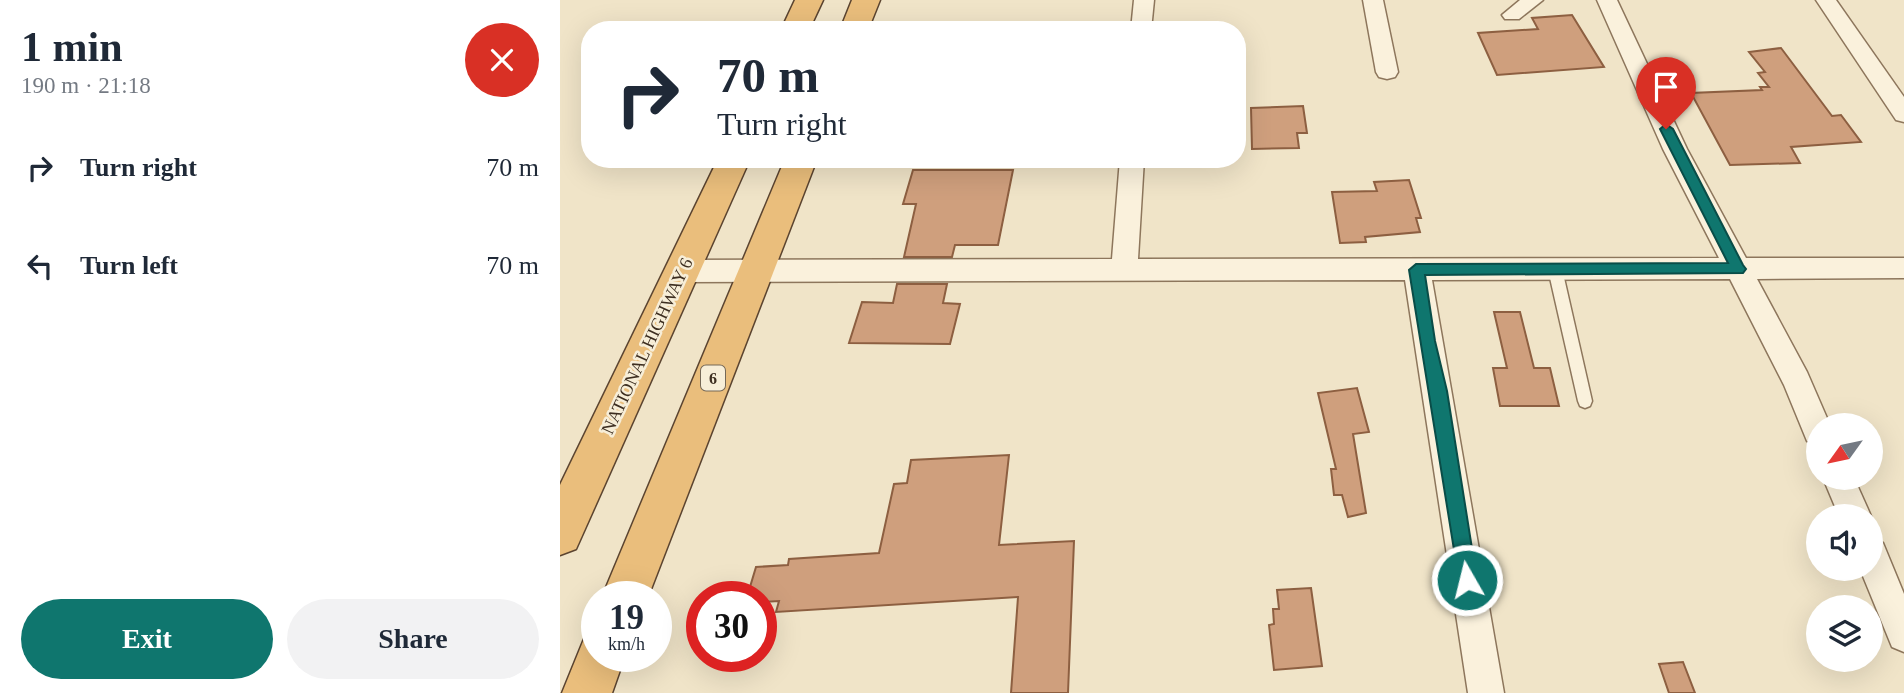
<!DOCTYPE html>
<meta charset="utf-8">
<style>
:root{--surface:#fff;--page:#f2f2f3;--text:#1f2937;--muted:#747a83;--accent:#0f766e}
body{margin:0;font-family:Georgia,serif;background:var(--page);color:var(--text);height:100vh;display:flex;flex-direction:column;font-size:26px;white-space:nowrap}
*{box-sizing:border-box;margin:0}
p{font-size:23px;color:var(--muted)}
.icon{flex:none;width:38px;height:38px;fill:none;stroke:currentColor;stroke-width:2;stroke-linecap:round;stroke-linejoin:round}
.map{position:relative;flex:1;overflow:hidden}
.sheet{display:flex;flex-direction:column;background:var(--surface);width:560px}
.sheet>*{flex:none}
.banner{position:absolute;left:21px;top:21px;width:665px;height:147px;border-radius:28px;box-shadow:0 7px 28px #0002;background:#fff;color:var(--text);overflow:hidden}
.needle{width:46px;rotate:237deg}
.fabs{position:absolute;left:1246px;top:413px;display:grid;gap:14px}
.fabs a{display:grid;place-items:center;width:77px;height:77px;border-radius:50%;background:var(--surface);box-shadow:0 7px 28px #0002;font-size:35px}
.speed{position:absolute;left:21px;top:581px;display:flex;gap:14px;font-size:35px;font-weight:700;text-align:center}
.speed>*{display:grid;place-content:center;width:91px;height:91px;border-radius:50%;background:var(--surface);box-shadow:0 7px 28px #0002;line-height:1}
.speed small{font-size:18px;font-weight:400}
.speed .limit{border:10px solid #d22;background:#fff;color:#111}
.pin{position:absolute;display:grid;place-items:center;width:60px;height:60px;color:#fff;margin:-72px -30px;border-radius:50% 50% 50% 0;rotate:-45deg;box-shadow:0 0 7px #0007}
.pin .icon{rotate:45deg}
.me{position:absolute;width:77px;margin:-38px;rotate:352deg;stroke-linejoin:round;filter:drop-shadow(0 0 5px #0008)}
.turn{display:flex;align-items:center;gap:24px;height:147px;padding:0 21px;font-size:32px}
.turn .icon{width:91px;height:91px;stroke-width:2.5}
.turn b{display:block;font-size:49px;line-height:60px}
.round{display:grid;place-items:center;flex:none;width:74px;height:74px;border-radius:37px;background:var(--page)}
.summary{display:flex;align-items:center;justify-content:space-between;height:119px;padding:0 21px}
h1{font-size:42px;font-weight:600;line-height:52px}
.primary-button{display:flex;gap:14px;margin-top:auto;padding:14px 21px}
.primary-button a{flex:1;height:80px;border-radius:42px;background:var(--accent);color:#fff;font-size:28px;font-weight:600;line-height:80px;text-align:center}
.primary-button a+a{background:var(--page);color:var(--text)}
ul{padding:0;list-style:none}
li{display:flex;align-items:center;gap:21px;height:98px;padding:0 21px}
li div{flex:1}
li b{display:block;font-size:26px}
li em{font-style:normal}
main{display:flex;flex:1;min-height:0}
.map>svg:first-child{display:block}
.building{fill:#cf9f7d;stroke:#8d5f41;stroke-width:2}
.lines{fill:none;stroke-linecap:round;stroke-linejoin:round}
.service-casing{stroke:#8d765c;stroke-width:3}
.minor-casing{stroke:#8d765c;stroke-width:3}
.trunk-casing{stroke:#5b4430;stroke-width:3}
.service{fill:#faf1dc;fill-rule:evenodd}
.minor{fill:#faf1dc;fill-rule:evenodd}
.trunk{fill:#eabe7c;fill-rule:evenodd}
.route{fill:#0f766e;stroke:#0a4d48;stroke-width:2}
.labels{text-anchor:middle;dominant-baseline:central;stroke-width:5;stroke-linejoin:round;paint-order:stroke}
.shield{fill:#f7eed8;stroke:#756857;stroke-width:2}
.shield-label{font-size:16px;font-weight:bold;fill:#3d2e20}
.street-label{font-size:18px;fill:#3d2e20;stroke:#f7eed8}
</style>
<main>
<section class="sheet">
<div class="summary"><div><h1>1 min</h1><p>190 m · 21:18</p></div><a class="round" style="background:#d93025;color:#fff"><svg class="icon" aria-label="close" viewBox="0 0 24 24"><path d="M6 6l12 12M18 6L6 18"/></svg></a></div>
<ul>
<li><svg class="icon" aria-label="right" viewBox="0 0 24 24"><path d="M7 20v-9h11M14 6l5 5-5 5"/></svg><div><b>Turn right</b></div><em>70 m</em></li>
<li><svg class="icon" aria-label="left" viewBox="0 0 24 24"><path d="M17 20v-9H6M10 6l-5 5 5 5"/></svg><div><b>Turn left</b></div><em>70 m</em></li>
</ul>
<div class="primary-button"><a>Exit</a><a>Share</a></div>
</section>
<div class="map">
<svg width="1344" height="693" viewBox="0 0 1344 693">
<rect width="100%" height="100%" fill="#f0e4c8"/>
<g class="building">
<path d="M 1012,15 L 1044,67 L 937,75 L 918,33 L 978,29 L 972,18 Z"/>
<path d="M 1221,48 L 1272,116 L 1281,115 L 1301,142 L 1231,147 L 1240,163 L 1170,165 L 1131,93 L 1202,90 L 1200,87 L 1209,87 L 1198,73 L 1205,72 L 1189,52 Z"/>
<path d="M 743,106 L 747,133 L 737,133 L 739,148 L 692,149 L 691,108 Z"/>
<path d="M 353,170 L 453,170 L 438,245 L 395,245 L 392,257 L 344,257 L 356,204 L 343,204 Z"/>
<path d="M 849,180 L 861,218 L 856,218 L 860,232 L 805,237 L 806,242 L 780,243 L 772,192 L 817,191 L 814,182 Z"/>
<path d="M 337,284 L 387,284 L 383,303 L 400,304 L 390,344 L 289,343 L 302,302 L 333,303 Z"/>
<path d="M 934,312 L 960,312 L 974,368 L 990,368 L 999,406 L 940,406 L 933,368 L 947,368 Z"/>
<path d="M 797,388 L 809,432 L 793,434 L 806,513 L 788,517 L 782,495 L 774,495 L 771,469 L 776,469 L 758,393 Z"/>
<path d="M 449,455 L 439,545 L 514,541 L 508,693 L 451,693 L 458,597 L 216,612 L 219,601 L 201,602 L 201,597 L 187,597 L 196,567 L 228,565 L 229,559 L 319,553 L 334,484 L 347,483 L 351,460 Z"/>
<path d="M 751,588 L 762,666 L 714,670 L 709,625 L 714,624 L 713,609 L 719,609 L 717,590 Z"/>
<path d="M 1123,662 L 1135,693 L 1109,693 L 1099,664 Z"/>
</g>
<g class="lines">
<g class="service-casing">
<path id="service" d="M 995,264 L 1002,269 L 1032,401 L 1030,406 L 1025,408 L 1020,406 L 1018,401 L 988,269 Z"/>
</g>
<g class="minor-casing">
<g id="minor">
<path d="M 574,0 L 594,0 L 591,30 L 571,30 Z"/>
<path d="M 803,0 L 823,0 L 838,72 L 835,77 L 827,79 L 819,77 L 816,72 Z"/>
<path d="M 960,0 L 983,0 L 959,19 L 945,19 L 942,15 Z"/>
<path d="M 1037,0 L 1057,0 L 1127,149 L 1186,258 L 1344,258 L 1344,278 L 1197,279 L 1247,372 L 1270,425 L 1258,425 L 1258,445 L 1247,441 L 1224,385 L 1170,279 L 872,280 L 944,693 L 908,693 L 845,280 L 122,282 L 113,278 L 109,271 L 113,264 L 122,260 L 552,259 L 560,159 L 584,159 L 578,259 L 1159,258 L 1103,149 Z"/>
<path d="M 1256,0 L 1276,0 L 1344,97 L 1344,122 L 1336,120 Z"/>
<path d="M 1263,478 L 1294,478 L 1311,516 L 1279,516 Z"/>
<path d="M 1311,539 L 1323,543 L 1344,594 L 1344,652 L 1332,647 L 1300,569 L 1311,569 Z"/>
</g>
</g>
<g class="trunk-casing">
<g id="trunk">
<path d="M 235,0 L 263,0 L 249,30 L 221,30 Z"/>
<path d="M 292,0 L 320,0 L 308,30 L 280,30 Z"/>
<path d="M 158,159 L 190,159 L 16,549 L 0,555 L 0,485 Z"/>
<path d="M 225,159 L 257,159 L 88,597 L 42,597 Z"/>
<path d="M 37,634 L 37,656 L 65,656 L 52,693 L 2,693 L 24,639 Z"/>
</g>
</g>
<use href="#service" class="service"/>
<use href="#minor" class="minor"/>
<use href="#trunk" class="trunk"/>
</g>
<path class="route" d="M 1106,124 L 1113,129 L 1183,265 L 1186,269 L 1183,273 L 865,275 L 875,341 L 887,391 L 917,580 L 914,587 L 907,590 L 900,587 L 849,270 L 856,264 L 1168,263 L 1100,129 Z"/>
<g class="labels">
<rect class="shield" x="141" y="365.5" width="24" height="25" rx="5"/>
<g class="shield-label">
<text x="153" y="378">6</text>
</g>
<g class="street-label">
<text transform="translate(87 346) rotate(-65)">NATIONAL HIGHWAY 6</text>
</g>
</g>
</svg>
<div class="fabs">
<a><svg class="needle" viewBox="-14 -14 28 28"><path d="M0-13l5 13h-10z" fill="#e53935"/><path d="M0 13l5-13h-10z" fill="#747a83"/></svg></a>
<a><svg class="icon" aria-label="sound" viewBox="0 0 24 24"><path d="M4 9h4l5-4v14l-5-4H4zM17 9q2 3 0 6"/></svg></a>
<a><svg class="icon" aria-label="layers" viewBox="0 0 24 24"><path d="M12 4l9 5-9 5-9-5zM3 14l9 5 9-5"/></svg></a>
</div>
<div class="speed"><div>19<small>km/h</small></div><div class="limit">30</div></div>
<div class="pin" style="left:1106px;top:129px;background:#d93025"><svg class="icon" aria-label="arrive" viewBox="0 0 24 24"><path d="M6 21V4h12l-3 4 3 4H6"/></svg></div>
<svg class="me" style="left:907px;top:580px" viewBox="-20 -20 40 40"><circle r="17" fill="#0f766e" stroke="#fff" stroke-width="3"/><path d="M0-11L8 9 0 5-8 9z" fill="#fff"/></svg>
<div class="banner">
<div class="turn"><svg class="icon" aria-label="right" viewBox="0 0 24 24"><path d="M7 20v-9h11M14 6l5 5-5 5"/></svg><div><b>70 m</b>Turn right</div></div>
</div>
</div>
</main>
